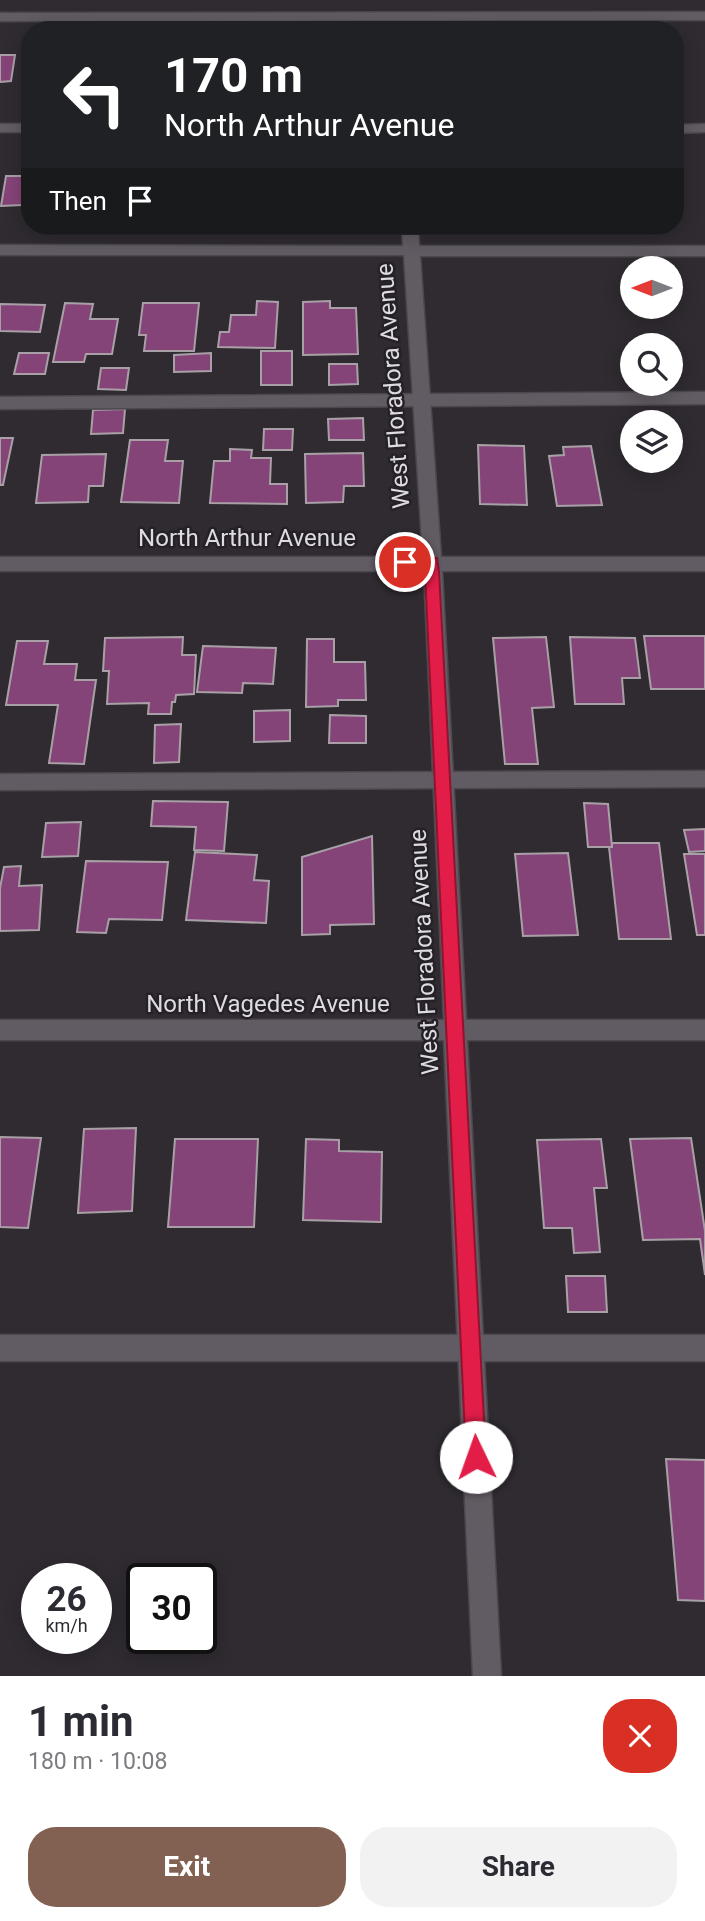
<!DOCTYPE html>
<meta charset="utf-8">
<style>
:root{--surface:#fff;--page:#f2f2f3;--text:#2b2b33;--muted:#7c7c81;--accent:#836152}
body{margin:0;font-family:Roboto,sans-serif;background:var(--page);color:var(--text);height:100vh;display:flex;flex-direction:column;font-size:26px;white-space:nowrap}
*{box-sizing:border-box;margin:0}
p{font-size:23px;color:var(--muted)}
.icon{flex:none;width:38px;height:38px;fill:none;stroke:currentColor;stroke-width:2;stroke-linecap:round;stroke-linejoin:round}
.map{position:relative;height:1676px;overflow:hidden}
.details{display:flex;flex-direction:column;background:var(--surface);flex:1}
.details>*{flex:none}
.guide{position:absolute;left:21px;top:21px;width:663px;height:214px;border-radius:28px;box-shadow:0 4px 18px #0003;background:#202124;color:#fff;overflow:hidden}
.needle{width:46px;rotate:270deg}
.fabs{position:absolute;left:620px;top:256px;display:grid;gap:14px}
.fabs a{display:grid;place-items:center;width:63px;height:63px;border-radius:50%;background:var(--surface);box-shadow:0 4px 18px #0003;font-size:35px}
.speed{position:absolute;left:21px;top:1563px;display:flex;gap:14px;font-size:35px;font-weight:700;text-align:center}
.speed>*{display:grid;place-content:center;width:91px;height:91px;border-radius:50%;background:var(--surface);box-shadow:0 4px 18px #0003;line-height:1}
.speed small{font-size:18px;font-weight:400}
.speed .limit{border:4px solid #111;border-radius:10px;background:#fff;color:#111}
.pin{position:absolute;display:grid;place-items:center;width:60px;height:60px;color:#fff;margin:-30px;border:4px solid #fff;border-radius:50%;box-shadow:0 2px 7px #0007}
.me{position:absolute;width:77px;margin:-38px;rotate:357deg;stroke-linejoin:round;filter:drop-shadow(0 0 5px #0008)}
.turn{display:flex;align-items:center;gap:24px;height:147px;padding:0 28px;font-size:32px}
.turn .icon{width:91px;height:91px;stroke-width:2.5}
.turn b{display:block;font-size:49px;line-height:60px}
.then{display:flex;align-items:center;height:66px;padding:0 28px;background:#0003;gap:14px;font-size:26px}
.round{display:grid;place-items:center;flex:none;width:74px;height:74px;border-radius:28px;background:var(--page)}
.head{display:flex;align-items:center;justify-content:space-between;height:119px;padding:0 28px}
h1{font-size:42px;font-weight:700;line-height:52px}
.primary-button{display:flex;gap:14px;margin-top:auto;padding:14px 28px}
.primary-button a{flex:1;height:80px;border-radius:28px;background:var(--accent);color:#fff;font-size:28px;font-weight:700;line-height:80px;text-align:center}
.primary-button a+a{background:var(--page);color:var(--text)}
.map>svg:first-child{display:block}
.building{fill:#854478;stroke:#a8a0a6;stroke-width:2}
.lines{fill:none;stroke-linecap:round;stroke-linejoin:round}
.lane-casing{stroke:#4b474d;stroke-width:3}
.street-casing{stroke:#4b474d;stroke-width:3}
.lane{fill:#615c63;fill-rule:evenodd}
.street{fill:#615c63;fill-rule:evenodd}
.route{fill:#e11d48;stroke:#92132f;stroke-width:2}
.labels{text-anchor:middle;dominant-baseline:central;stroke-width:5;stroke-linejoin:round;paint-order:stroke}
.street-label{font-size:24px;fill:#dedce0;stroke:#252127}
</style>
<div class="map">
<svg width="705" height="1676" viewBox="0 0 705 1676">
<rect width="100%" height="100%" fill="#2f2b31"/>
<g class="building">
<path d="M 0,55 L 15,55 L 11,81 L 0,82 Z"/>
<path d="M 6,176 L 30,176 L 30,193 L 23,193 L 22,205 L 1,206 Z"/>
<path d="M 257,301 L 278,302 L 275,348 L 218,347 L 220,332 L 229,332 L 231,315 L 256,315 Z"/>
<path d="M 330,301 L 330,308 L 356,308 L 358,354 L 303,355 L 303,302 Z"/>
<path d="M 65,303 L 93,304 L 90,319 L 118,319 L 112,354 L 86,354 L 84,362 L 53,362 Z"/>
<path d="M 143,303 L 199,303 L 194,351 L 144,351 L 146,335 L 139,335 Z"/>
<path d="M 0,304 L 45,305 L 40,332 L 0,331 Z"/>
<rect x="261" y="351" width="31" height="34"/>
<path d="M 19,353 L 49,353 L 45,374 L 14,374 Z"/>
<path d="M 211,353 L 211,371 L 174,372 L 174,355 Z"/>
<path d="M 329,364 L 357,364 L 358,384 L 329,385 Z"/>
<path d="M 101,368 L 129,368 L 126,390 L 98,389 Z"/>
<path d="M 125,409 L 123,433 L 91,434 L 93,410 Z"/>
<path d="M 363,418 L 364,440 L 329,440 L 328,419 Z"/>
<path d="M 264,429 L 293,429 L 292,450 L 263,450 Z"/>
<path d="M 0,438 L 13,438 L 3,485 L 0,485 Z"/>
<path d="M 130,440 L 168,440 L 165,461 L 183,461 L 179,503 L 121,502 Z"/>
<path d="M 478,445 L 524,446 L 527,505 L 480,504 Z"/>
<path d="M 591,446 L 602,505 L 557,506 L 549,456 L 564,455 L 563,447 Z"/>
<path d="M 230,449 L 252,450 L 251,458 L 271,458 L 270,484 L 287,484 L 287,504 L 210,503 L 214,461 L 230,461 Z"/>
<path d="M 363,453 L 364,486 L 344,486 L 343,502 L 306,503 L 305,454 Z"/>
<path d="M 106,454 L 103,486 L 89,486 L 88,502 L 36,503 L 42,455 Z"/>
<path d="M 644,636 L 705,636 L 705,689 L 651,689 Z"/>
<path d="M 183,637 L 182,655 L 196,655 L 194,694 L 176,695 L 175,702 L 172,702 L 171,714 L 148,714 L 149,703 L 107,704 L 109,671 L 103,671 L 105,638 Z"/>
<path d="M 546,637 L 554,707 L 532,708 L 538,764 L 505,764 L 493,638 Z"/>
<path d="M 570,637 L 635,638 L 640,678 L 622,678 L 624,704 L 575,704 Z"/>
<path d="M 307,639 L 334,639 L 334,662 L 365,662 L 366,700 L 338,700 L 338,706 L 306,707 Z"/>
<path d="M 17,641 L 48,641 L 44,664 L 77,664 L 75,680 L 96,680 L 84,764 L 49,763 L 58,705 L 6,705 Z"/>
<path d="M 203,646 L 276,648 L 273,684 L 243,683 L 242,693 L 197,692 Z"/>
<path d="M 290,710 L 290,741 L 254,742 L 254,711 Z"/>
<path d="M 330,715 L 366,716 L 366,743 L 329,743 Z"/>
<path d="M 181,724 L 179,762 L 154,763 L 155,725 Z"/>
<path d="M 153,801 L 228,802 L 224,851 L 194,850 L 196,827 L 151,826 Z"/>
<path d="M 584,803 L 608,804 L 612,847 L 588,847 Z"/>
<path d="M 81,822 L 78,856 L 42,857 L 46,823 Z"/>
<path d="M 705,829 L 705,851 L 689,852 L 684,830 Z"/>
<path d="M 372,836 L 374,924 L 330,925 L 330,934 L 302,935 L 302,857 Z"/>
<path d="M 612,843 L 659,843 L 671,939 L 619,939 L 609,847 L 612,847 Z"/>
<path d="M 195,852 L 257,855 L 254,880 L 269,881 L 266,923 L 186,920 Z"/>
<path d="M 568,853 L 578,935 L 523,936 L 515,854 Z"/>
<path d="M 684,854 L 705,854 L 705,935 L 697,935 Z"/>
<path d="M 86,861 L 168,862 L 162,920 L 109,919 L 106,933 L 77,932 Z"/>
<path d="M 21,866 L 19,886 L 42,885 L 39,930 L 0,931 L 0,888 L 4,867 Z"/>
<path d="M 136,1128 L 132,1211 L 78,1213 L 84,1129 Z"/>
<path d="M 0,1137 L 41,1138 L 28,1228 L 0,1227 Z"/>
<path d="M 691,1138 L 705,1231 L 705,1275 L 700,1239 L 643,1240 L 630,1139 Z"/>
<path d="M 175,1139 L 258,1139 L 254,1227 L 168,1227 Z"/>
<path d="M 306,1139 L 339,1140 L 339,1151 L 382,1152 L 381,1222 L 303,1220 Z"/>
<path d="M 601,1139 L 607,1188 L 594,1188 L 600,1252 L 574,1253 L 572,1228 L 544,1228 L 537,1140 Z"/>
<path d="M 566,1276 L 605,1276 L 607,1312 L 568,1312 Z"/>
<path d="M 666,1459 L 705,1460 L 705,1601 L 678,1600 Z"/>
</g>
<g class="lines">
<g class="lane-casing">
<g id="lane">
<rect x="0" y="124" width="30" height="8"/>
<path d="M 705,124 L 705,132 L 676,133 L 676,125 Z"/>
<path d="M 705,392 L 705,404 L 0,409 L 0,397 Z"/>
<path d="M 705,771 L 705,787 L 0,790 L 0,774 Z"/>
<rect x="0" y="1335" width="705" height="26"/>
</g>
</g>
<g class="street-casing">
<g id="street">
<path d="M 705,12 L 705,20 L 0,21 L 0,13 Z"/>
<path d="M 402,226 L 418,226 L 419,246 L 705,246 L 705,256 L 420,256 L 441,557 L 705,557 L 705,571 L 442,571 L 466,1020 L 705,1020 L 705,1040 L 467,1040 L 501,1676 L 473,1676 L 444,1040 L 0,1040 L 0,1020 L 444,1020 L 424,571 L 0,571 L 0,557 L 423,557 L 404,255 L 0,255 L 0,245 L 403,246 Z"/>
</g>
</g>
<use href="#lane" class="lane"/>
<use href="#street" class="street"/>
</g>
<path class="route" d="M 405,557 L 437,558 L 439,572 L 486,1457 L 483,1465 L 476,1467 L 469,1465 L 466,1457 L 425,572 L 425,567 L 400,566 L 400,559 Z"/>
<g class="labels">
<g class="street-label">
<text transform="translate(393 386) rotate(-94)">West Floradora Avenue</text>
<text x="247" y="538">North Arthur Avenue</text>
<text transform="translate(424 952) rotate(-93)">West Floradora Avenue</text>
<text x="268" y="1004">North Vagedes Avenue</text>
</g>
</g>
</svg>
<div class="fabs">
<a><svg class="needle" viewBox="-14 -14 28 28"><path d="M0-13l5 13h-10z" fill="#e53935"/><path d="M0 13l5-13h-10z" fill="#7c7c81"/></svg></a>
<a><svg class="icon" aria-label="search" viewBox="0 0 24 24"><circle cx="10" cy="10" r="6"/><path d="M15 15l6 6"/></svg></a>
<a><svg class="icon" aria-label="layers" viewBox="0 0 24 24"><path d="M12 4l9 5-9 5-9-5zM3 14l9 5 9-5"/></svg></a>
</div>
<div class="speed"><div>26<small>km/h</small></div><div class="limit">30</div></div>
<div class="pin" style="left:405px;top:562px;background:#d93025"><svg class="icon" aria-label="arrive" viewBox="0 0 24 24"><path d="M6 21V4h12l-3 4 3 4H6"/></svg></div>
<svg class="me" style="left:476px;top:1457px" viewBox="-20 -20 40 40"><circle r="19" fill="#fff"/><path d="M0-13L10 11 0 6-10 11z" fill="#e11d48"/></svg>
<div class="guide">
<div class="turn"><svg class="icon" aria-label="left" viewBox="0 0 24 24"><path d="M17 20v-9H6M10 6l-5 5 5 5"/></svg><div><b>170 m</b>North Arthur Avenue</div></div>
<div class="then">Then<svg class="icon" aria-label="arrive" viewBox="0 0 24 24"><path d="M6 21V4h12l-3 4 3 4H6"/></svg></div>
</div>
</div>
<section class="details">
<div class="head"><div><h1>1 min</h1><p>180 m · 10:08</p></div><a class="round" style="background:#d93025;color:#fff"><svg class="icon" aria-label="close" viewBox="0 0 24 24"><path d="M6 6l12 12M18 6L6 18"/></svg></a></div>
<div class="primary-button"><a>Exit</a><a>Share</a></div>
</section>
